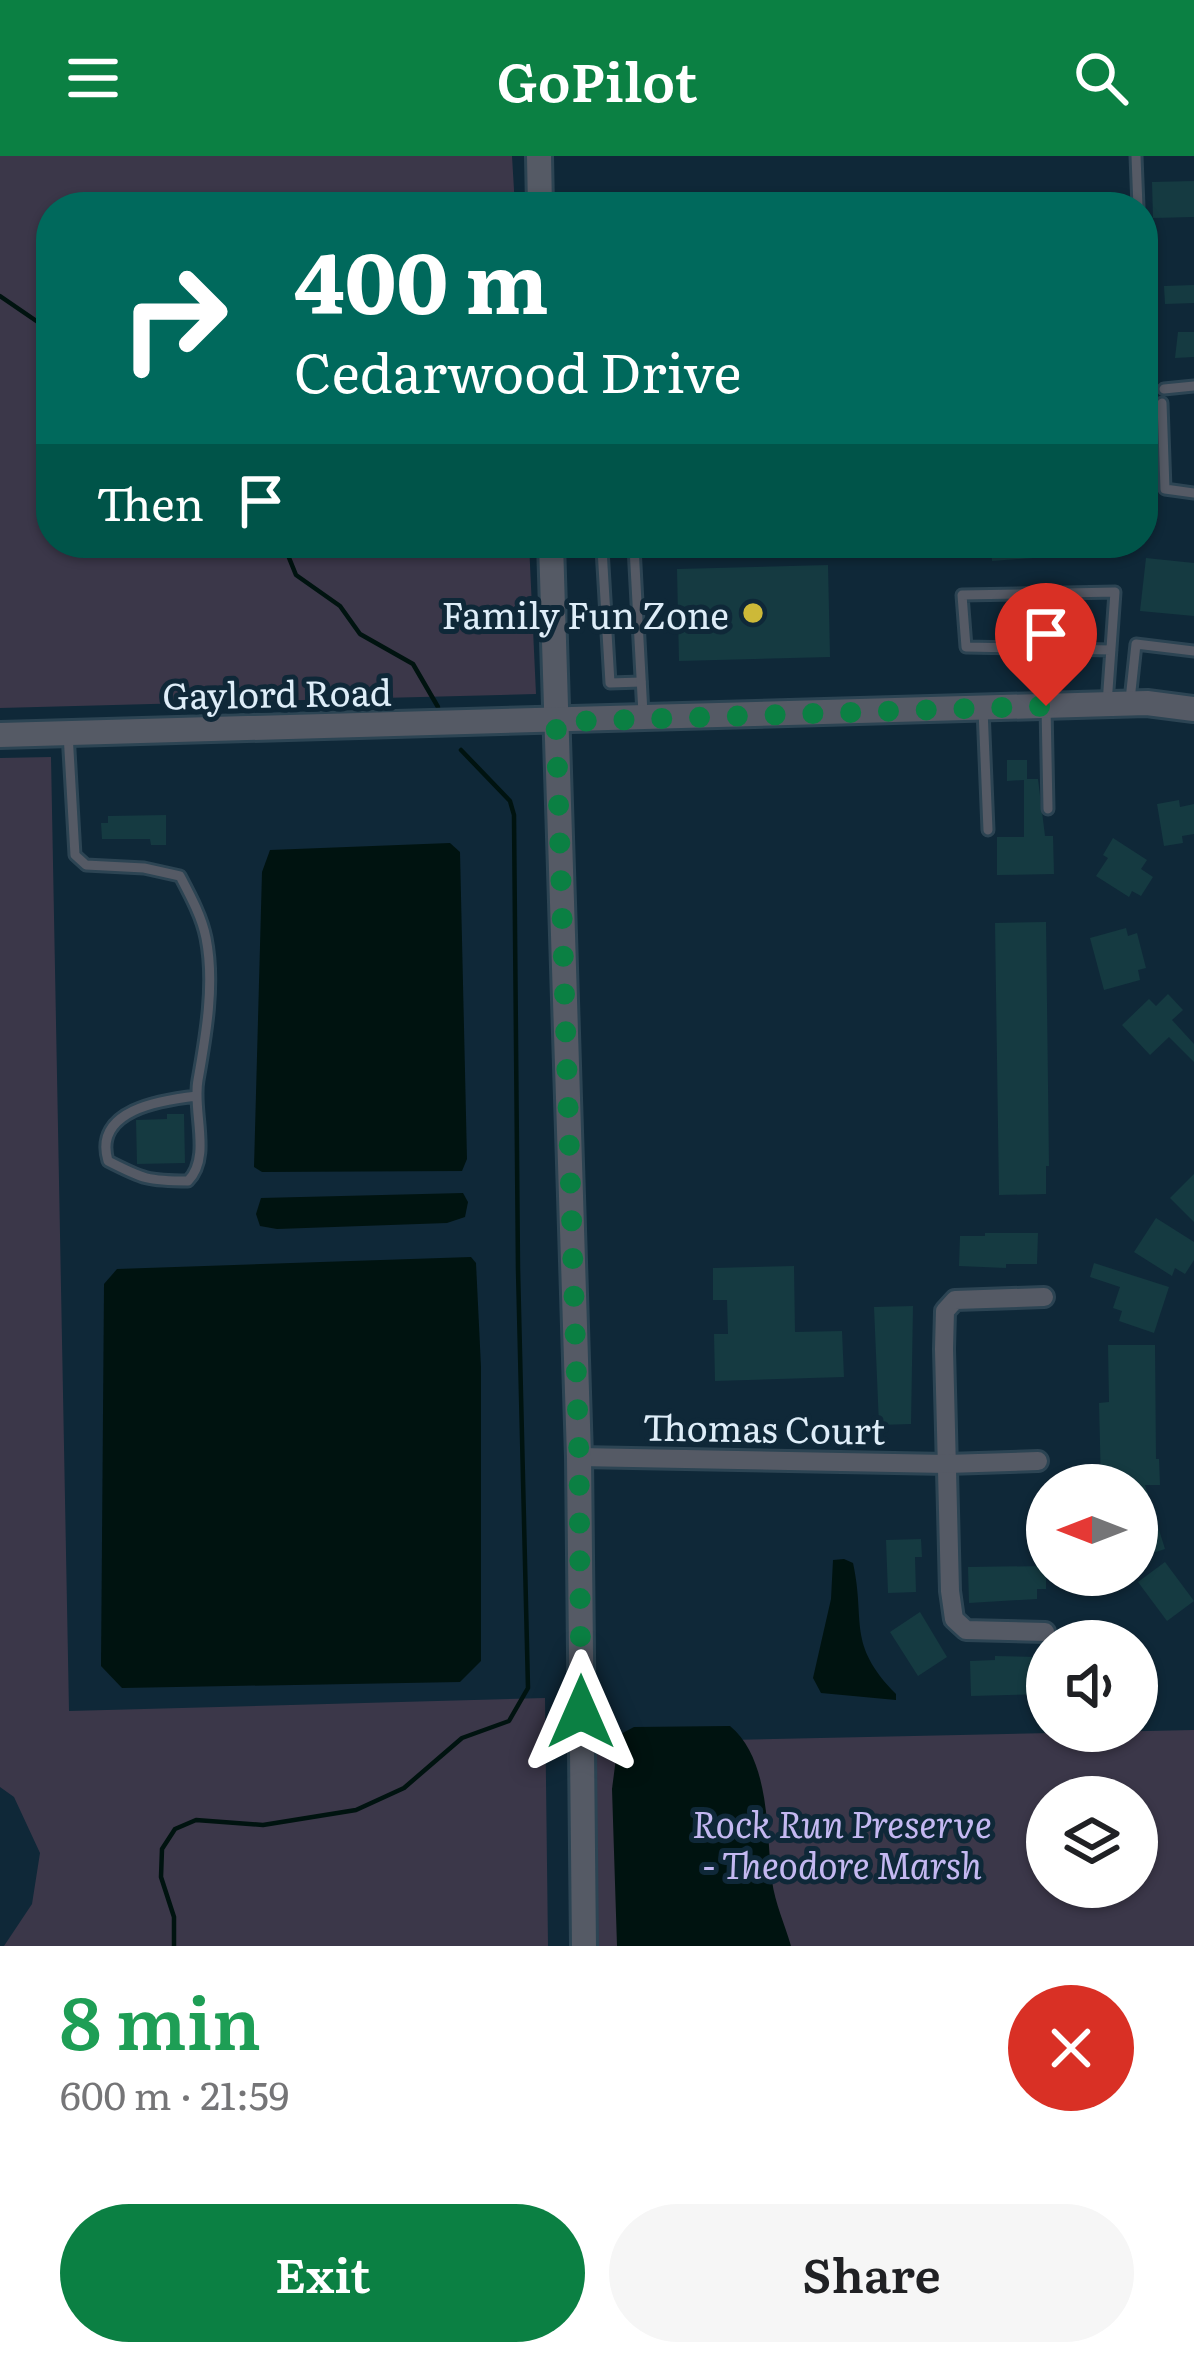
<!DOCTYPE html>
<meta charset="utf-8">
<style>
:root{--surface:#fff;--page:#f6f6f6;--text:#202124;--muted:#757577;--accent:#0b8043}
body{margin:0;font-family:Literata,serif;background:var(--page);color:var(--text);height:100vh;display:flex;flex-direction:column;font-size:45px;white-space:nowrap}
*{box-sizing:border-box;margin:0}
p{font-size:39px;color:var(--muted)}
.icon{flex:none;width:66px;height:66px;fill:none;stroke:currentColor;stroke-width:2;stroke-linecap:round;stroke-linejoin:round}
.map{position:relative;height:1790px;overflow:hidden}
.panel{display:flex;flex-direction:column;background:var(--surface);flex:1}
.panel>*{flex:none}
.hud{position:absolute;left:36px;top:36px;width:1122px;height:366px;border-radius:48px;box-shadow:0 3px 9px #0004;background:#00695c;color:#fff;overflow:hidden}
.needle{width:78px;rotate:270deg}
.tools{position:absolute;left:1026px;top:1308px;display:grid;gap:24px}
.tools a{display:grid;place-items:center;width:132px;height:132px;border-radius:50%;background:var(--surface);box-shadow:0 3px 9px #0004;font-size:60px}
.pin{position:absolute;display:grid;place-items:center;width:102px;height:102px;color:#fff;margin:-123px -51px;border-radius:50% 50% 50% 0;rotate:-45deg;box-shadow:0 0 12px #0007}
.pin .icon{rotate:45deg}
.me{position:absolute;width:132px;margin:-66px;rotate:0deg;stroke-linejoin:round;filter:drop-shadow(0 0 9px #0008)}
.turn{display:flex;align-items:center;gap:42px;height:252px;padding:0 60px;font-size:54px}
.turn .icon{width:156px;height:156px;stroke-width:2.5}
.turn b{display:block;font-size:84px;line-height:102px}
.then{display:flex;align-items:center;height:114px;padding:0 60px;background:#0003;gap:24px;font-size:45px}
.round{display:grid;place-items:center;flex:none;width:126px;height:126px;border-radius:63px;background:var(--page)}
.overview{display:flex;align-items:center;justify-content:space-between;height:204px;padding:0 60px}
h1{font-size:72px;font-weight:600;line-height:90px;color:#1e9e55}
.cta{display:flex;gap:24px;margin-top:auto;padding:24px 60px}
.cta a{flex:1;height:138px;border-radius:72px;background:var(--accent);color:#fff;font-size:48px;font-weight:600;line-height:138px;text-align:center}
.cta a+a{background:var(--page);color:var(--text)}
header{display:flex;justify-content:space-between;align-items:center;height:156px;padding:0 60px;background:var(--accent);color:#fff;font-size:54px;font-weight:600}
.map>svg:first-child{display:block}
.green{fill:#3b3749;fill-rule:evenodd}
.water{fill:#001310}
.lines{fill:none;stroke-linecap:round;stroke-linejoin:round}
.stream{stroke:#001310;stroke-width:4.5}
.building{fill:#153a41}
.service-casing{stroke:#2c4453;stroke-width:15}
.minor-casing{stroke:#2c4453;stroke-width:24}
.tertiary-casing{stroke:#2c4453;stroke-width:30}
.service{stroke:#555a65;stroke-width:9}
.minor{stroke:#555a65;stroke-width:18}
.tertiary{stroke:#555a65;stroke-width:24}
.route{stroke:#0b8043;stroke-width:21;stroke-dasharray:0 37.8}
.poi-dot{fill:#cdb938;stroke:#0f2838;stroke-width:4.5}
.labels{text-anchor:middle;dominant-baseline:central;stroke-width:10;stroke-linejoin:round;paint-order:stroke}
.poi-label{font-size:36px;fill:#deedf8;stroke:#0f2838;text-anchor:end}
.street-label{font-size:36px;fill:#deedf8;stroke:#0f2838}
.park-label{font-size:36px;font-style:italic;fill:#c4b8f1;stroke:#0f2838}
</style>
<header><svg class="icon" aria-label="menu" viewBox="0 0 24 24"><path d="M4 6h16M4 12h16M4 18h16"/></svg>GoPilot<svg class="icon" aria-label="search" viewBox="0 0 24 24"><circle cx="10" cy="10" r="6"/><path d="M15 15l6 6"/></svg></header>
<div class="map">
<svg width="1194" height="1790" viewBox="0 0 1194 1790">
<rect width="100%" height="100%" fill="#0f2838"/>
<g class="green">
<path d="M 0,0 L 512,0 L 515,51 L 51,51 L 51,387 L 529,387 L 536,538 L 0,552 Z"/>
<path d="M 51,601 L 69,1555 L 545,1542 L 548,1790 L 4,1790 L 32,1748 L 40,1697 L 14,1641 L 0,1631 L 0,602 Z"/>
<path d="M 1194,1574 L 1194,1790 L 598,1790 L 593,1587 ZM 1047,1641 L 1137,1641 L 1137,1731 L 1047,1731 Z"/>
</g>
<g class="water">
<path d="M 450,687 L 460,696 L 467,1003 L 462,1015 L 262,1016 L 254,1011 L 262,716 L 270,694 Z"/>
<path d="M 463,1037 L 468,1046 L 465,1061 L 447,1067 L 277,1073 L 260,1070 L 256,1058 L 261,1042 Z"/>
<path d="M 471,1101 L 476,1107 L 481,1211 L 481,1505 L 460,1526 L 122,1532 L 101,1510 L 104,1128 L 117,1113 Z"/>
<path d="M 844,1403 L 853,1407 C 866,1466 846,1487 896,1538 L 896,1544 L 821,1537 L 813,1522 L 831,1443 L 833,1404 Z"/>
<path d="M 730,1570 C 771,1604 766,1677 772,1725 C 775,1747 785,1769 791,1790 L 617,1790 L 612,1633 L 619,1579 L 634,1571 Z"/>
</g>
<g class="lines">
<g class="stream">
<path d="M 0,140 L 51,175"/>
<path d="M 283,387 L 296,419 L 340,450 L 360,478 L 413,508 L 438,551"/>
<path d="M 174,1790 L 174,1761 L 161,1721 L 162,1693 L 175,1673 L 196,1664 L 263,1669 L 356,1654 L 404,1632 L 462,1582 L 509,1565 L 528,1532 L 518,1113 L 514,659 L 510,645 L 461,594"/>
</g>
</g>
<g class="building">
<path d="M 1194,25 L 1194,61 L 1153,62 L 1152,26 Z"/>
<path d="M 1194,129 L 1194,147 L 1165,148 L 1164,130 Z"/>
<path d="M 1178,176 L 1194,176 L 1194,201 L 1175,202 Z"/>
<path d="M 1158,239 L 1153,247 L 1156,332 L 1145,332 L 1143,240 Z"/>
<path d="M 991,387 L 1102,387 L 1102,397 L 992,405 Z"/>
<path d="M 1146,402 L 1194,407 L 1194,460 L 1140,455 Z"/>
<path d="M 828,409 L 830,501 L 679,505 L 677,413 Z"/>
<path d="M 1007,604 L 1027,604 L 1027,623 L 1038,623 L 1045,680 L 1053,680 L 1054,718 L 997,719 L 997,681 L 1024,681 L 1024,624 L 1007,625 Z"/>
<path d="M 1179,644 L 1180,651 L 1194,648 L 1194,678 L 1182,680 L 1183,687 L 1164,690 L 1157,648 Z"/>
<path d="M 166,659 L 166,689 L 151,689 L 150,683 L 102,683 L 101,667 L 108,667 L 108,660 Z"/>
<path d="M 1113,682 L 1147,704 L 1141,713 L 1153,721 L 1141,740 L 1132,735 L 1129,741 L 1096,720 L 1108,702 L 1103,699 Z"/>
<path d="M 1046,766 L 1049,1010 L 1046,1010 L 1046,1038 L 999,1039 L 995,767 Z"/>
<path d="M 1126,772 L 1128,780 L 1137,777 L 1146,812 L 1138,814 L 1140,824 L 1104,834 L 1090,782 Z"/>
<path d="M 1168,838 L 1183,854 L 1172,864 L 1194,888 L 1194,906 L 1169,881 L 1150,899 L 1122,869 L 1149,843 L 1156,850 Z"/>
<path d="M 167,958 L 184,958 L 185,1007 L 137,1008 L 136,964 L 167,963 Z"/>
<path d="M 1194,1018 L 1194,1066 L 1170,1042 Z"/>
<path d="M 1156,1062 L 1194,1086 L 1194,1104 L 1185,1118 L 1175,1112 L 1172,1120 L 1134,1096 Z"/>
<path d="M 985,1077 L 1038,1077 L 1037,1108 L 1006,1108 L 1006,1112 L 959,1110 L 960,1080 L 985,1080 Z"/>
<path d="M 1094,1107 L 1169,1131 L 1154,1177 L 1119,1165 L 1122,1155 L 1113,1152 L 1120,1131 L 1090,1121 Z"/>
<path d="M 794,1110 L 795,1176 L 842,1175 L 844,1221 L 715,1225 L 714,1178 L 728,1178 L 727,1144 L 713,1144 L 713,1112 Z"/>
<path d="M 913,1150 L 911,1268 L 879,1269 L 874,1151 Z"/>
<path d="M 1108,1189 L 1155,1189 L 1156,1303 L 1159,1303 L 1160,1329 L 1145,1329 L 1165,1393 L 1137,1402 L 1137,1329 L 1101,1329 L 1099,1247 L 1109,1246 Z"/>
<path d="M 921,1383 L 922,1401 L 915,1401 L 916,1436 L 888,1437 L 886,1384 Z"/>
<path d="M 1165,1406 L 1194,1445 L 1167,1465 L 1138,1426 Z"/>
<path d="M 1046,1410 L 1046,1433 L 1037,1433 L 1037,1443 L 969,1447 L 968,1411 Z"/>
<path d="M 920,1456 L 947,1501 L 918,1520 L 890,1476 Z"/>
<path d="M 995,1500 L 1039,1501 L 1040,1514 L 1047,1513 L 1047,1538 L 971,1540 L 970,1505 L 995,1504 Z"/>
</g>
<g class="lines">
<g class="service-casing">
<g id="service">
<path d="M 1136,0 L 1138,51"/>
<path d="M 1164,233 L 1194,230"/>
<path d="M 1162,247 L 1165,333 L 1194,337"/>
<path d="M 634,391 L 602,393 L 610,527 L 641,526"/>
<path d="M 554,392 L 602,393"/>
<path d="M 1130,544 L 1136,488 L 1194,495"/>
<path d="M 1107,548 L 1115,436 L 962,439 L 966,491 L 1111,494"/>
<path d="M 1046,550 L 1048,653"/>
<path d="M 983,553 L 988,674"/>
<path d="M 643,558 L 634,391 L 722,387"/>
<path d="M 68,577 L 75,699 L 86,709 L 144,712 L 180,720 C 190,739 202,761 206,782 C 215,827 206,879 198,924 C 192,955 212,1001 188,1025 C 148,1025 143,1023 108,1005 C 93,954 161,944 197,940"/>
</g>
</g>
<g class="minor-casing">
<g id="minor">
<path d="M 1044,1141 L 955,1144 L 945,1155 L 944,1193 L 950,1435 L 954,1463 L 966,1474 L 1045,1476"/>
<path d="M 579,1301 L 947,1308 L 1038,1305"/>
</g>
</g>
<g class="tertiary-casing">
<g id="tertiary">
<path d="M 539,0 L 540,51"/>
<path d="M 551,387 L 579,1301 L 584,1790"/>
<path d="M 0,579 L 1147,547 L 1194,553"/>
</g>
</g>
<use href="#service" class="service"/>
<use href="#minor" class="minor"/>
<use href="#tertiary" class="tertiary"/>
</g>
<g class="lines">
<path class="route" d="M 581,1556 L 579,1301 L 556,566 L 1046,550"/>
</g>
<circle class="poi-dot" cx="753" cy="457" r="12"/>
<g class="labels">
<g class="poi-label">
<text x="729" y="457">Family Fun Zone</text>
</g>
<g class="street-label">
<text transform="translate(277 536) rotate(-1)">Gaylord Road</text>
<text transform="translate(764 1271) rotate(1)">Thomas Court</text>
</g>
<g class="park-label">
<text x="842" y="1666">Rock Run Preserve<tspan x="842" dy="41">- Theodore Marsh</tspan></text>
</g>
</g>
</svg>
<div class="tools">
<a><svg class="needle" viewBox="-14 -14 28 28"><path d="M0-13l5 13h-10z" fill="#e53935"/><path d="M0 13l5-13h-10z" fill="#757577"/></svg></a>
<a><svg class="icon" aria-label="sound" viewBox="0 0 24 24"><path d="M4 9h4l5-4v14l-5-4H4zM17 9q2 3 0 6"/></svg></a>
<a><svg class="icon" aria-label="layers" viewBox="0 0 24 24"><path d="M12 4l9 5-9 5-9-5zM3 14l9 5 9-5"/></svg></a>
</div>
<div class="pin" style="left:1046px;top:550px;background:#d93025"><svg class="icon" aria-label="arrive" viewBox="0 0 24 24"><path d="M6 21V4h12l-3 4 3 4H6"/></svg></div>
<svg class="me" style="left:581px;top:1556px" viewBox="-20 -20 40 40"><path d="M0-17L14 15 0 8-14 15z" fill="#0b8043" stroke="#fff" stroke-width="4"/></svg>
<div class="hud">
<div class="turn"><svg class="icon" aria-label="right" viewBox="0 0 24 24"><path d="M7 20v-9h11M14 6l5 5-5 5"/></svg><div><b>400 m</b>Cedarwood Drive</div></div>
<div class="then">Then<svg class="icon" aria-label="arrive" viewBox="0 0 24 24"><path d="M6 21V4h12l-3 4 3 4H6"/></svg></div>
</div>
</div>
<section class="panel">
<div class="overview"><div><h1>8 min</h1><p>600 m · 21:59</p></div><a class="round" style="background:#d93025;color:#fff"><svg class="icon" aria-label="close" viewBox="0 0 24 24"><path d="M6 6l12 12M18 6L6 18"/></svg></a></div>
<div class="cta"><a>Exit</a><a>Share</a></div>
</section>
